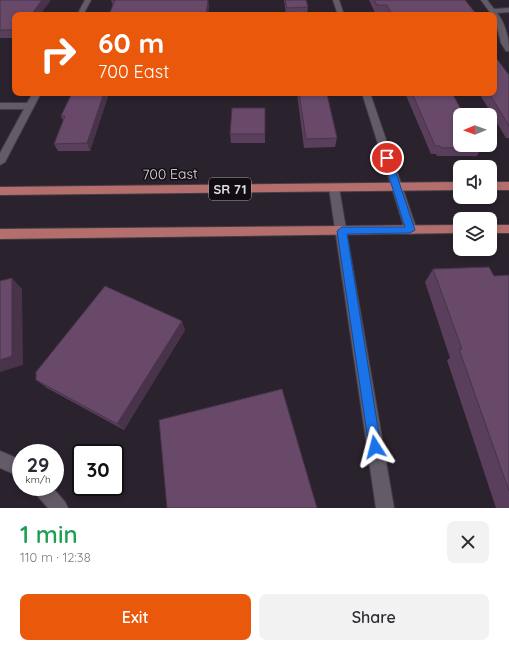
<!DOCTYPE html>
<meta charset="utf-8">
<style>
:root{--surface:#fff;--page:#f2f2f3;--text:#2b2b33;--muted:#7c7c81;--accent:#ea580c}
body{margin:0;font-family:Quicksand,sans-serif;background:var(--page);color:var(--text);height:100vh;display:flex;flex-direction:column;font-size:15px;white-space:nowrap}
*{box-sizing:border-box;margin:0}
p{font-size:13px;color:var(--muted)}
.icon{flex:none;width:22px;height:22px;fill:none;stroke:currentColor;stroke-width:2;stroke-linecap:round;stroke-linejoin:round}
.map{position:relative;height:508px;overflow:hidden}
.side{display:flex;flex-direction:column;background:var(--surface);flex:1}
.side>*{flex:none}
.banner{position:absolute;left:12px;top:12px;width:485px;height:84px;border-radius:8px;box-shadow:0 2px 6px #0003;background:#ea580c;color:#fff;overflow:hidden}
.needle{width:26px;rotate:269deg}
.controls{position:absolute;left:453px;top:108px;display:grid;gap:8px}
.controls a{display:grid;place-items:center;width:44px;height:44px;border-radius:8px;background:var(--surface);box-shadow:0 2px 6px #0003;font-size:20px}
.speed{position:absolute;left:12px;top:444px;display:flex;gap:8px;font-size:20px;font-weight:700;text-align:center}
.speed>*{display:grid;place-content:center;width:52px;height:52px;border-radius:50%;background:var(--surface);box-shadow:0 2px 6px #0003;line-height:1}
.speed small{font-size:10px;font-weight:400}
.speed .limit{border:2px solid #111;border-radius:6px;background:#fff;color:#111}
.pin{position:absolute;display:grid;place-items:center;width:34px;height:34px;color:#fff;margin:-17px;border:2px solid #fff;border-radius:50%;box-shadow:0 1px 4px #0007}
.me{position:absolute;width:44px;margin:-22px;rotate:351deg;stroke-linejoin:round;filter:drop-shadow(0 0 3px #0008)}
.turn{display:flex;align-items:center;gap:14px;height:84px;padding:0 20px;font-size:18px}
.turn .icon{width:52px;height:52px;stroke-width:2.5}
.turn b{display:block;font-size:28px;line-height:34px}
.round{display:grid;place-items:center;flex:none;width:42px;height:42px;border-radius:8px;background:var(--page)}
.overview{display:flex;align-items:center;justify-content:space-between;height:68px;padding:0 20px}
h1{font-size:24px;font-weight:600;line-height:30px;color:#1e9e55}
.cta{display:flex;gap:8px;margin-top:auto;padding:8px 20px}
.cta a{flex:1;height:46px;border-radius:8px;background:var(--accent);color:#fff;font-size:16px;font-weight:600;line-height:46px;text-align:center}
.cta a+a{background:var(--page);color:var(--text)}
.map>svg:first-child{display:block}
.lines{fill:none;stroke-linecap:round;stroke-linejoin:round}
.minor-casing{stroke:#443d46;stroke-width:2}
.major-casing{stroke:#443d46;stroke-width:2}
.minor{fill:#645b68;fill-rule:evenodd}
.major{fill:#b46f6d;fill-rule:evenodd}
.wall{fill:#593f5b}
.shaded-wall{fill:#49334a}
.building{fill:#68496a;stroke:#49334a}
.route{fill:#1a73e8;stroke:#114b97}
.labels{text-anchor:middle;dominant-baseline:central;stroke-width:3;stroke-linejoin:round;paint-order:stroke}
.shield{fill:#110d12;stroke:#a39ea4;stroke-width:1}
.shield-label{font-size:13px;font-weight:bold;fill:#e1dce3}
.street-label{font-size:14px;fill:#e1dce3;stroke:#110d12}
</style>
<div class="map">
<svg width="509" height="508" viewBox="0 0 509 508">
<rect width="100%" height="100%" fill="#2a222d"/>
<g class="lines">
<g class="minor-casing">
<g id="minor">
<path d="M 85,0 L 91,0 L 83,15 L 77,15 Z"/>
<path d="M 333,0 L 339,0 L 344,15 L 338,15 Z"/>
<path d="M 481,0 L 487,0 L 494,9 L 509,8 L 509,12 L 497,13 C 505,23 509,38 509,51 L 506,51 L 501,43 L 494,15 L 492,15 Z"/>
<path d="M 33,93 L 41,93 L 5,162 L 0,165 L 0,153 L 24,109 L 0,109 L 0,103 L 27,103 Z"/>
<path d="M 362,93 L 370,93 L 417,230 L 415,233 L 411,234 L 407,233 L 405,230 Z"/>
<path d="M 334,184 L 338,185 L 339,188 L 394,508 L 376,508 L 329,188 L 330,185 Z"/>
<path d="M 0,451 L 21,460 L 21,477 L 0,468 Z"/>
<path d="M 32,487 L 52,487 L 65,502 L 68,508 L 48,508 L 35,493 Z"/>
</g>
</g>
<g class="major-casing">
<g id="major">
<path d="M 460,182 L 460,190 L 0,195 L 0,187 Z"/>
<rect x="490" y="182" width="19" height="8"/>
<path d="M 460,225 L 460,233 L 0,239 L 0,229 Z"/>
<rect x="490" y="225" width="19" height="8"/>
</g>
</g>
<use href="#minor" class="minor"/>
<use href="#major" class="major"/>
</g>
<g class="wall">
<path d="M 0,0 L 15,15 L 15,38 L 0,38 Z"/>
<path d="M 111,0 L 209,3 L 208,15 L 109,15 L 113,6 Z"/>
<path d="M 284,0 L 306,0 L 308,7 L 307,15 L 286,15 Z"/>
<path d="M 369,0 L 465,0 L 477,15 L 386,15 L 385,13 L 375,13 Z"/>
<path d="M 509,75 L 509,138 L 506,138 L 479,93 L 494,93 Z"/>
<path d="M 72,93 L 109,93 L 90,151 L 58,151 L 54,144 L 63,121 L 61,116 Z"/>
<path d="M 297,93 L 320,93 L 337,138 L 335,147 L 304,148 Z"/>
<path d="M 405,93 L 452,93 L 482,147 L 477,156 L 437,156 L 436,154 L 431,154 Z"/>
<path d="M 230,134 L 265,134 L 265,143 L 231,143 Z"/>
<path d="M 433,269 L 494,276 L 509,275 L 509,508 L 496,508 L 447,360 L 450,358 L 425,282 Z"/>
<path d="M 185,330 L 124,430 L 47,388 L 36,380 Z"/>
</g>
<g class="shaded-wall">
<path d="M 42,0 L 51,0 L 40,15 L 31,15 Z"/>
<path d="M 208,0 L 209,3 L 208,15 L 206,15 Z"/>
<path d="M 104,93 L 109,93 L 90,151 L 87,143 Z"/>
<path d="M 12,278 L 22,289 L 23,365 L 0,372 L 0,360 Z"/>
<path d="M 182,321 L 185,330 L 124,430 L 117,424 Z"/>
</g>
<g class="building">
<path d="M 0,0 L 42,0 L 31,15 L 15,15 L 15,30 L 0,30 Z"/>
<path d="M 111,0 L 208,0 L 206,15 L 109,15 L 115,0 Z"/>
<path d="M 285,0 L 306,0 L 308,7 L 287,8 Z"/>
<path d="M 374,0 L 465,0 L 477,15 L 392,15 L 387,5 L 377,5 Z"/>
<path d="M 494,55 L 509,75 L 509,126 L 489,93 L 494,93 Z"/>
<path d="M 72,93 L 104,93 L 87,143 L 54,144 L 65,116 L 61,116 Z"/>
<path d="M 299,93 L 320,93 L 320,95 L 327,94 L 337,138 L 306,139 Z"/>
<path d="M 412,93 L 452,93 L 464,115 L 460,115 L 460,145 L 481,145 L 482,147 L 441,148 L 440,146 L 435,146 Z"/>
<path d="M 232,108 L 265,108 L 265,134 L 230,134 Z"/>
<path d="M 489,267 L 494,276 L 509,275 L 509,491 L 459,349 L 462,349 L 433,269 Z"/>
<path d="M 12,278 L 12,356 L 0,360 L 0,281 Z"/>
<path d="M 105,286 L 182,321 L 117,424 L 36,380 L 36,372 Z"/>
<path d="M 282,389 L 317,508 L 167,508 L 159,420 Z"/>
</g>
<path class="route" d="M 387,155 L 391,158 L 415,230 L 410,233 L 347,234 L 381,447 L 379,451 L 375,453 L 371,451 L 369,447 L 337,231 L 342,227 L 405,227 L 383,158 Z"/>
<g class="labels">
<rect class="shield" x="209" y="178" width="42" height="22" rx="3"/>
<g class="shield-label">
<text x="230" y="189">SR 71</text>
</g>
<g class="street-label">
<text transform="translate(170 174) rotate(-1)">700 East</text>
</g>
</g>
</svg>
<div class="controls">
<a><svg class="needle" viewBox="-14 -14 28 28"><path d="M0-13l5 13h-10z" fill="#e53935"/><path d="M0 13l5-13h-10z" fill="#7c7c81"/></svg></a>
<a><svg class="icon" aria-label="sound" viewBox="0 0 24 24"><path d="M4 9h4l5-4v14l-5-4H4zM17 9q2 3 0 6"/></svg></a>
<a><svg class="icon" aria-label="layers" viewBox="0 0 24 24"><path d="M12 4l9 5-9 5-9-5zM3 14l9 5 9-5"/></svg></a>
</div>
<div class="speed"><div>29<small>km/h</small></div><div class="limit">30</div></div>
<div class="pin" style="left:387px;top:158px;background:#d93025"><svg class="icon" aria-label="arrive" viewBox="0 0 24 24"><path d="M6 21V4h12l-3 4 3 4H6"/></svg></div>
<svg class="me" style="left:375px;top:447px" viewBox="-20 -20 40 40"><path d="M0-17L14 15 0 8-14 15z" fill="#1a73e8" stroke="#fff" stroke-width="4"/></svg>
<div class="banner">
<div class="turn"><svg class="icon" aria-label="right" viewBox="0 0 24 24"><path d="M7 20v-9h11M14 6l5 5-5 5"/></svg><div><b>60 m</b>700 East</div></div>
</div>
</div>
<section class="side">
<div class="overview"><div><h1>1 min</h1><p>110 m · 12:38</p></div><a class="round"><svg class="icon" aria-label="close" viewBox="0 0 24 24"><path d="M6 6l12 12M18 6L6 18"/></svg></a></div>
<div class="cta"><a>Exit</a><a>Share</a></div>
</section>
